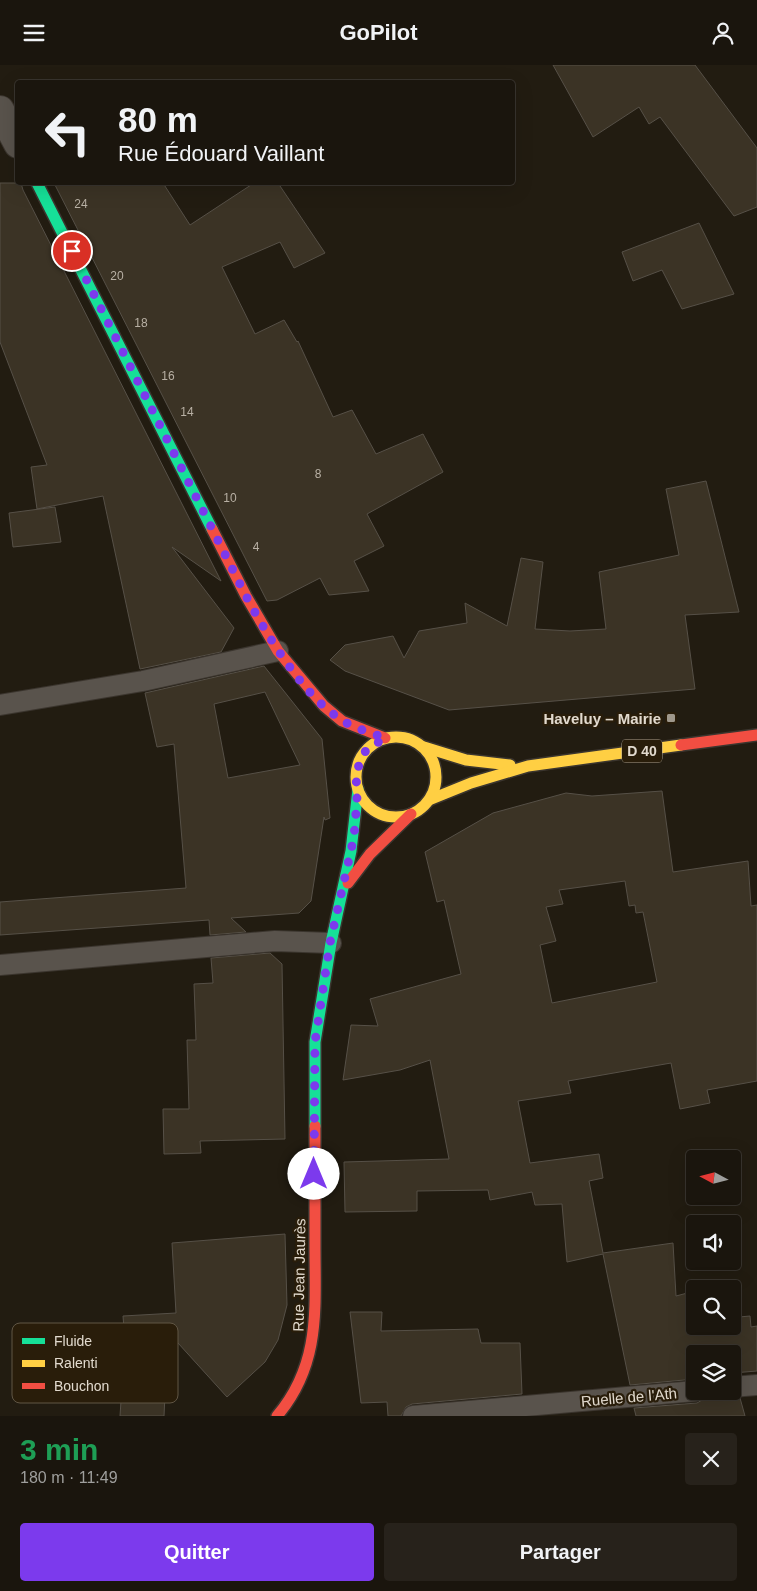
<!DOCTYPE html>
<html lang="fr">
<meta charset="utf-8">
<style>
:root{--surface:#1a150d;--page:#27221b;--text:#f1f3f6;--muted:#9f9f9d;--line:#38342e;--accent:#7c3aed}
body{margin:0;font-family:Arial,sans-serif;background:var(--page);color:var(--text);height:100vh;display:flex;flex-direction:column;font-size:19px;white-space:nowrap}
*{box-sizing:border-box;margin:0}
p{font-size:16px;color:var(--muted)}
.icon{flex:none;width:28px;height:28px;fill:none;stroke:currentColor;stroke-width:2;stroke-linecap:round;stroke-linejoin:round}
.map{position:relative;height:1351px;overflow:hidden}
.details{display:flex;flex-direction:column;background:var(--surface);flex:1}
.details>*{flex:none}
.top-card{position:absolute;left:15px;top:15px;width:500px;height:105px;border-radius:5px;box-shadow:0 5px 20px #0002,0 0 0 1px var(--line);background:#1a150d;color:var(--text);overflow:hidden}
.needle{width:32px;rotate:277deg}
.controls{position:absolute;left:686px;top:1085px;display:grid;gap:10px}
.controls a{display:grid;place-items:center;width:55px;height:55px;border-radius:5px;background:var(--surface);box-shadow:0 5px 20px #0002,0 0 0 1px var(--line);font-size:25px}
.pin{position:absolute;display:grid;place-items:center;width:42px;height:42px;color:#fff;margin:-21px;border:2px solid #fff;border-radius:50%;box-shadow:0 1px 5px #0007}
.me{position:absolute;width:55px;margin:-28px;rotate:0deg;stroke-linejoin:round;filter:drop-shadow(0 0 4px #0008)}
.turn{display:flex;align-items:center;gap:18px;height:105px;padding:0 20px;font-size:22px}
.turn .icon{width:65px;height:65px;stroke-width:2.5}
.turn b{display:block;font-size:35px;line-height:42px}
.round{display:grid;place-items:center;flex:none;width:52px;height:52px;border-radius:5px;background:var(--page)}
.overview{display:flex;align-items:center;justify-content:space-between;height:85px;padding:0 20px}
h1{font-size:30px;font-weight:700;line-height:38px;color:#1e9e55}
.cta{display:flex;gap:10px;margin-top:auto;padding:10px 20px}
.cta a{flex:1;height:58px;border-radius:5px;background:var(--accent);color:#fff;font-size:20px;font-weight:700;line-height:58px;text-align:center}
.cta a+a{background:var(--page);color:var(--text)}
header{display:flex;justify-content:space-between;align-items:center;height:65px;padding:0 20px;background:var(--surface);font-size:22px;font-weight:700}
.map>svg:first-child{display:block}
.building{fill:#3b3325;stroke:#565047;fill-rule:evenodd}
.lines{fill:none;stroke-linecap:round;stroke-linejoin:round}
.lane-casing{stroke:#3b352e;stroke-width:22}
.street-casing{stroke:#3b352e;stroke-width:30}
.fast-casing{stroke:#3b352e;stroke-width:14}
.slow-casing{stroke:#3b352e;stroke-width:14}
.jam-casing{stroke:#3b352e;stroke-width:14}
.lane{stroke:#59534c;stroke-width:20}
.street{stroke:#59534c;stroke-width:28}
.fast{stroke:#16e098;stroke-width:11}
.slow{stroke:#ffcf43;stroke-width:11}
.jam{stroke:#f24e42;stroke-width:11}
.route{stroke:#7c3aed;stroke-width:9;stroke-dasharray:0 16.2}
.poi-dot{fill:#9f988c;stroke:#291d0a;stroke-width:2}
.labels{text-anchor:middle;dominant-baseline:central;stroke-width:4.5;stroke-linejoin:round;paint-order:stroke}
.number-label{font-size:12px;fill:#b8b0a4}
.shield{fill:#291d0a;stroke:#aaa193;stroke-width:1}
.shield-label{font-size:14px;font-weight:bold;fill:#e2dace}
.poi-label{font-size:15px;font-weight:bold;fill:#e2dace;stroke:#291d0a;text-anchor:end}
.street-label{font-size:15px;fill:#e2dace;stroke:#291d0a}
.key{fill:#291d0a;stroke:#605645;stroke-width:1}
.key-label{font-size:14px;fill:#e2dace}
</style>
<header><svg class="icon" aria-label="menu" viewBox="0 0 24 24"><path d="M4 6h16M4 12h16M4 18h16"/></svg>GoPilot<svg class="icon" aria-label="person" viewBox="0 0 24 24"><circle cx="12" cy="8" r="4"/><path d="M4 21q1-7 8-7t8 7"/></svg></header>
<div class="map">
<svg width="757" height="1351" viewBox="0 0 757 1351">
<rect width="100%" height="100%" fill="#221c11"/>
<g class="building">
<path d="M 553,0 L 695,0 L 757,83 L 757,142 L 734,151 L 660,52 L 649,59 L 639,42 L 593,72 Z"/>
<path d="M 0,118 L 21,118 L 23,125 L 221,516 L 172,482 L 234,563 L 221,587 L 140,604 L 103,431 L 37,444 L 31,402 L 47,400 L 0,277 Z"/>
<path d="M 54,118 L 163,118 L 190,160 L 254,118 L 278,118 L 325,188 L 294,203 L 280,177 L 222,202 L 255,269 L 284,255 L 297,277 L 298,276 L 333,352 L 352,345 L 376,389 L 423,369 L 443,407 L 367,449 L 384,481 L 354,496 L 369,526 L 329,530 L 320,513 L 277,535 L 267,536 Z"/>
<path d="M 699,158 L 734,229 L 682,244 L 662,205 L 633,216 L 622,187 Z"/>
<path d="M 706,416 L 739,547 L 685,550 L 695,624 L 449,645 L 345,606 L 330,595 L 345,580 L 393,571 L 404,593 L 419,566 L 467,558 L 465,538 L 507,561 L 521,493 L 543,497 L 535,564 L 570,566 L 606,564 L 599,507 L 679,490 L 666,424 Z"/>
<path d="M 55,442 L 61,477 L 13,482 L 9,448 Z"/>
<path d="M 264,601 L 322,674 L 330,753 L 325,755 L 324,752 L 311,836 L 299,848 L 231,853 L 246,867 L 210,870 L 209,855 L 0,870 L 0,837 L 186,823 L 174,679 L 157,682 L 145,628 ZM 265,627 L 300,700 L 228,713 L 214,639 Z"/>
<path d="M 662,726 L 673,807 L 748,796 L 751,841 L 757,840 L 757,1016 L 707,1025 L 710,1038 L 680,1044 L 671,998 L 568,1016 L 571,1028 L 518,1036 L 530,1098 L 599,1089 L 603,1113 L 589,1116 L 603,1188 L 673,1178 L 676,1231 L 695,1226 L 695,1261 L 732,1261 L 732,1230 L 739,1252 L 750,1251 L 751,1262 L 757,1261 L 757,1306 L 733,1308 L 732,1310 L 732,1289 L 695,1289 L 695,1314 L 630,1320 L 603,1189 L 567,1197 L 562,1139 L 535,1140 L 532,1127 L 490,1135 L 488,1125 L 417,1126 L 417,1146 L 345,1147 L 344,1097 L 449,1094 L 430,995 L 400,1005 L 343,1015 L 351,960 L 378,961 L 370,934 L 461,909 L 444,835 L 437,837 L 425,787 L 493,748 L 566,728 L 592,731 ZM 625,816 L 629,841 L 635,840 L 636,848 L 643,847 L 657,917 L 552,938 L 540,880 L 556,876 L 546,842 L 563,839 L 559,825 Z"/>
<path d="M 270,888 L 282,899 L 285,1074 L 200,1076 L 201,1088 L 164,1089 L 163,1044 L 189,1044 L 187,975 L 196,975 L 194,919 L 213,918 L 211,893 Z"/>
<path d="M 285,1169 L 287,1240 L 278,1275 L 265,1297 L 227,1332 L 168,1267 L 164,1351 L 120,1351 L 121,1336 L 109,1335 L 109,1289 L 126,1290 L 123,1251 L 176,1248 L 172,1178 Z"/>
<path d="M 350,1247 L 382,1247 L 381,1266 L 478,1264 L 481,1278 L 520,1278 L 522,1329 L 412,1339 L 406,1342 L 401,1351 L 388,1351 L 387,1337 L 361,1338 Z"/>
<path d="M 707,1326 L 721,1326 L 727,1333 L 740,1333 L 745,1351 L 636,1351 L 634,1343 L 697,1338 L 702,1335 Z"/>
</g>
<g class="lines">
<g class="lane-casing">
<g id="lane">
<path d="M 0,640 L 143,616 L 278,586"/>
<path d="M 0,900 L 275,876 L 331,878"/>
<path d="M 732,1322 L 757,1320"/>
<path d="M 413,1351 L 695,1326"/>
</g>
</g>
<g class="street-casing">
<path id="street" d="M 0,45 L 18,79"/>
</g>
<g class="fast-casing">
<g id="fast">
<path d="M 37,118 L 212,464"/>
<path d="M 315,1061 L 315,977 L 331,878 L 351,786 L 358,724"/>
</g>
</g>
<g class="slow-casing">
<g id="slow">
<circle cx="396" cy="712" r="40"/>
<path d="M 424,682 L 466,695 L 510,700"/>
<path d="M 429,735 L 471,718 L 528,701 L 681,680"/>
</g>
</g>
<g class="jam-casing">
<g id="jam">
<path d="M 212,464 L 246,531 L 278,586 L 324,641 L 342,656 L 385,673"/>
<path d="M 681,680 L 757,670"/>
<path d="M 348,818 L 370,789 L 411,749"/>
<path d="M 277,1351 C 321,1299 315,1244 315,1180 C 315,1140 315,1100 315,1061"/>
</g>
</g>
<use href="#lane" class="lane"/>
<use href="#street" class="street"/>
<use href="#fast" class="fast"/>
<use href="#slow" class="slow"/>
<use href="#jam" class="jam"/>
</g>
<g class="lines">
<path class="route" d="M 72,186 L 246,531 C 265,567 302,628 336,651 C 350,662 368,667 385,673 L 366,685 L 356,707 L 357,735 L 354,772 L 330,878 L 315,977 L 314,1109"/>
</g>
<rect class="poi-dot" x="666" y="648" width="10" height="10" rx="2.5"/>
<g class="labels">
<g class="number-label">
<text x="81" y="139">24</text>
<text x="117" y="211">20</text>
<text x="141" y="258">18</text>
<text x="168" y="311">16</text>
<text x="187" y="347">14</text>
<text x="318" y="409">8</text>
<text x="230" y="433">10</text>
<text x="256" y="482">4</text>
</g>
<rect class="shield" x="622" y="674.5" width="40" height="23" rx="4"/>
<g class="shield-label">
<text x="642" y="686">D 40</text>
</g>
<g class="poi-label">
<text x="661" y="653">Haveluy – Mairie</text>
</g>
<g class="street-label">
<text transform="translate(299 1210) rotate(-89)">Rue Jean Jaurès</text>
<text transform="translate(629 1332) rotate(-5)">Ruelle de l'Ath</text>
</g>
</g>
<rect x="12" y="1258" width="166" height="80" rx="8" class="key"/>
<rect x="22" y="1273" width="23" height="6" fill="#16e098"/>
<rect x="22" y="1295" width="23" height="7" fill="#ffcf43"/>
<rect x="22" y="1318" width="23" height="6" fill="#f24e42"/>
<g class="key-label">
<text x="54" y="1281">Fluide</text>
<text x="54" y="1303">Ralenti</text>
<text x="54" y="1326">Bouchon</text>
</g>
</svg>
<div class="controls">
<a><svg class="needle" viewBox="-14 -14 28 28"><path d="M0-13l5 13h-10z" fill="#e53935"/><path d="M0 13l5-13h-10z" fill="#9f9f9d"/></svg></a>
<a><svg class="icon" aria-label="sound" viewBox="0 0 24 24"><path d="M4 9h4l5-4v14l-5-4H4zM17 9q2 3 0 6"/></svg></a>
<a><svg class="icon" aria-label="search" viewBox="0 0 24 24"><circle cx="10" cy="10" r="6"/><path d="M15 15l6 6"/></svg></a>
<a><svg class="icon" aria-label="layers" viewBox="0 0 24 24"><path d="M12 4l9 5-9 5-9-5zM3 14l9 5 9-5"/></svg></a>
</div>
<div class="pin" style="left:72px;top:186px;background:#d93025"><svg class="icon" aria-label="arrive" viewBox="0 0 24 24"><path d="M6 21V4h12l-3 4 3 4H6"/></svg></div>
<svg class="me" style="left:314px;top:1109px" viewBox="-20 -20 40 40"><circle r="19" fill="#fff"/><path d="M0-13L10 11 0 6-10 11z" fill="#7c3aed"/></svg>
<div class="top-card">
<div class="turn"><svg class="icon" aria-label="left" viewBox="0 0 24 24"><path d="M17 20v-9H6M10 6l-5 5 5 5"/></svg><div><b>80 m</b>Rue Édouard Vaillant</div></div>
</div>
</div>
<section class="details">
<div class="overview"><div><h1>3 min</h1><p>180 m · 11:49</p></div><a class="round"><svg class="icon" aria-label="close" viewBox="0 0 24 24"><path d="M6 6l12 12M18 6L6 18"/></svg></a></div>
<div class="cta"><a>Quitter</a><a>Partager</a></div>
</section>
